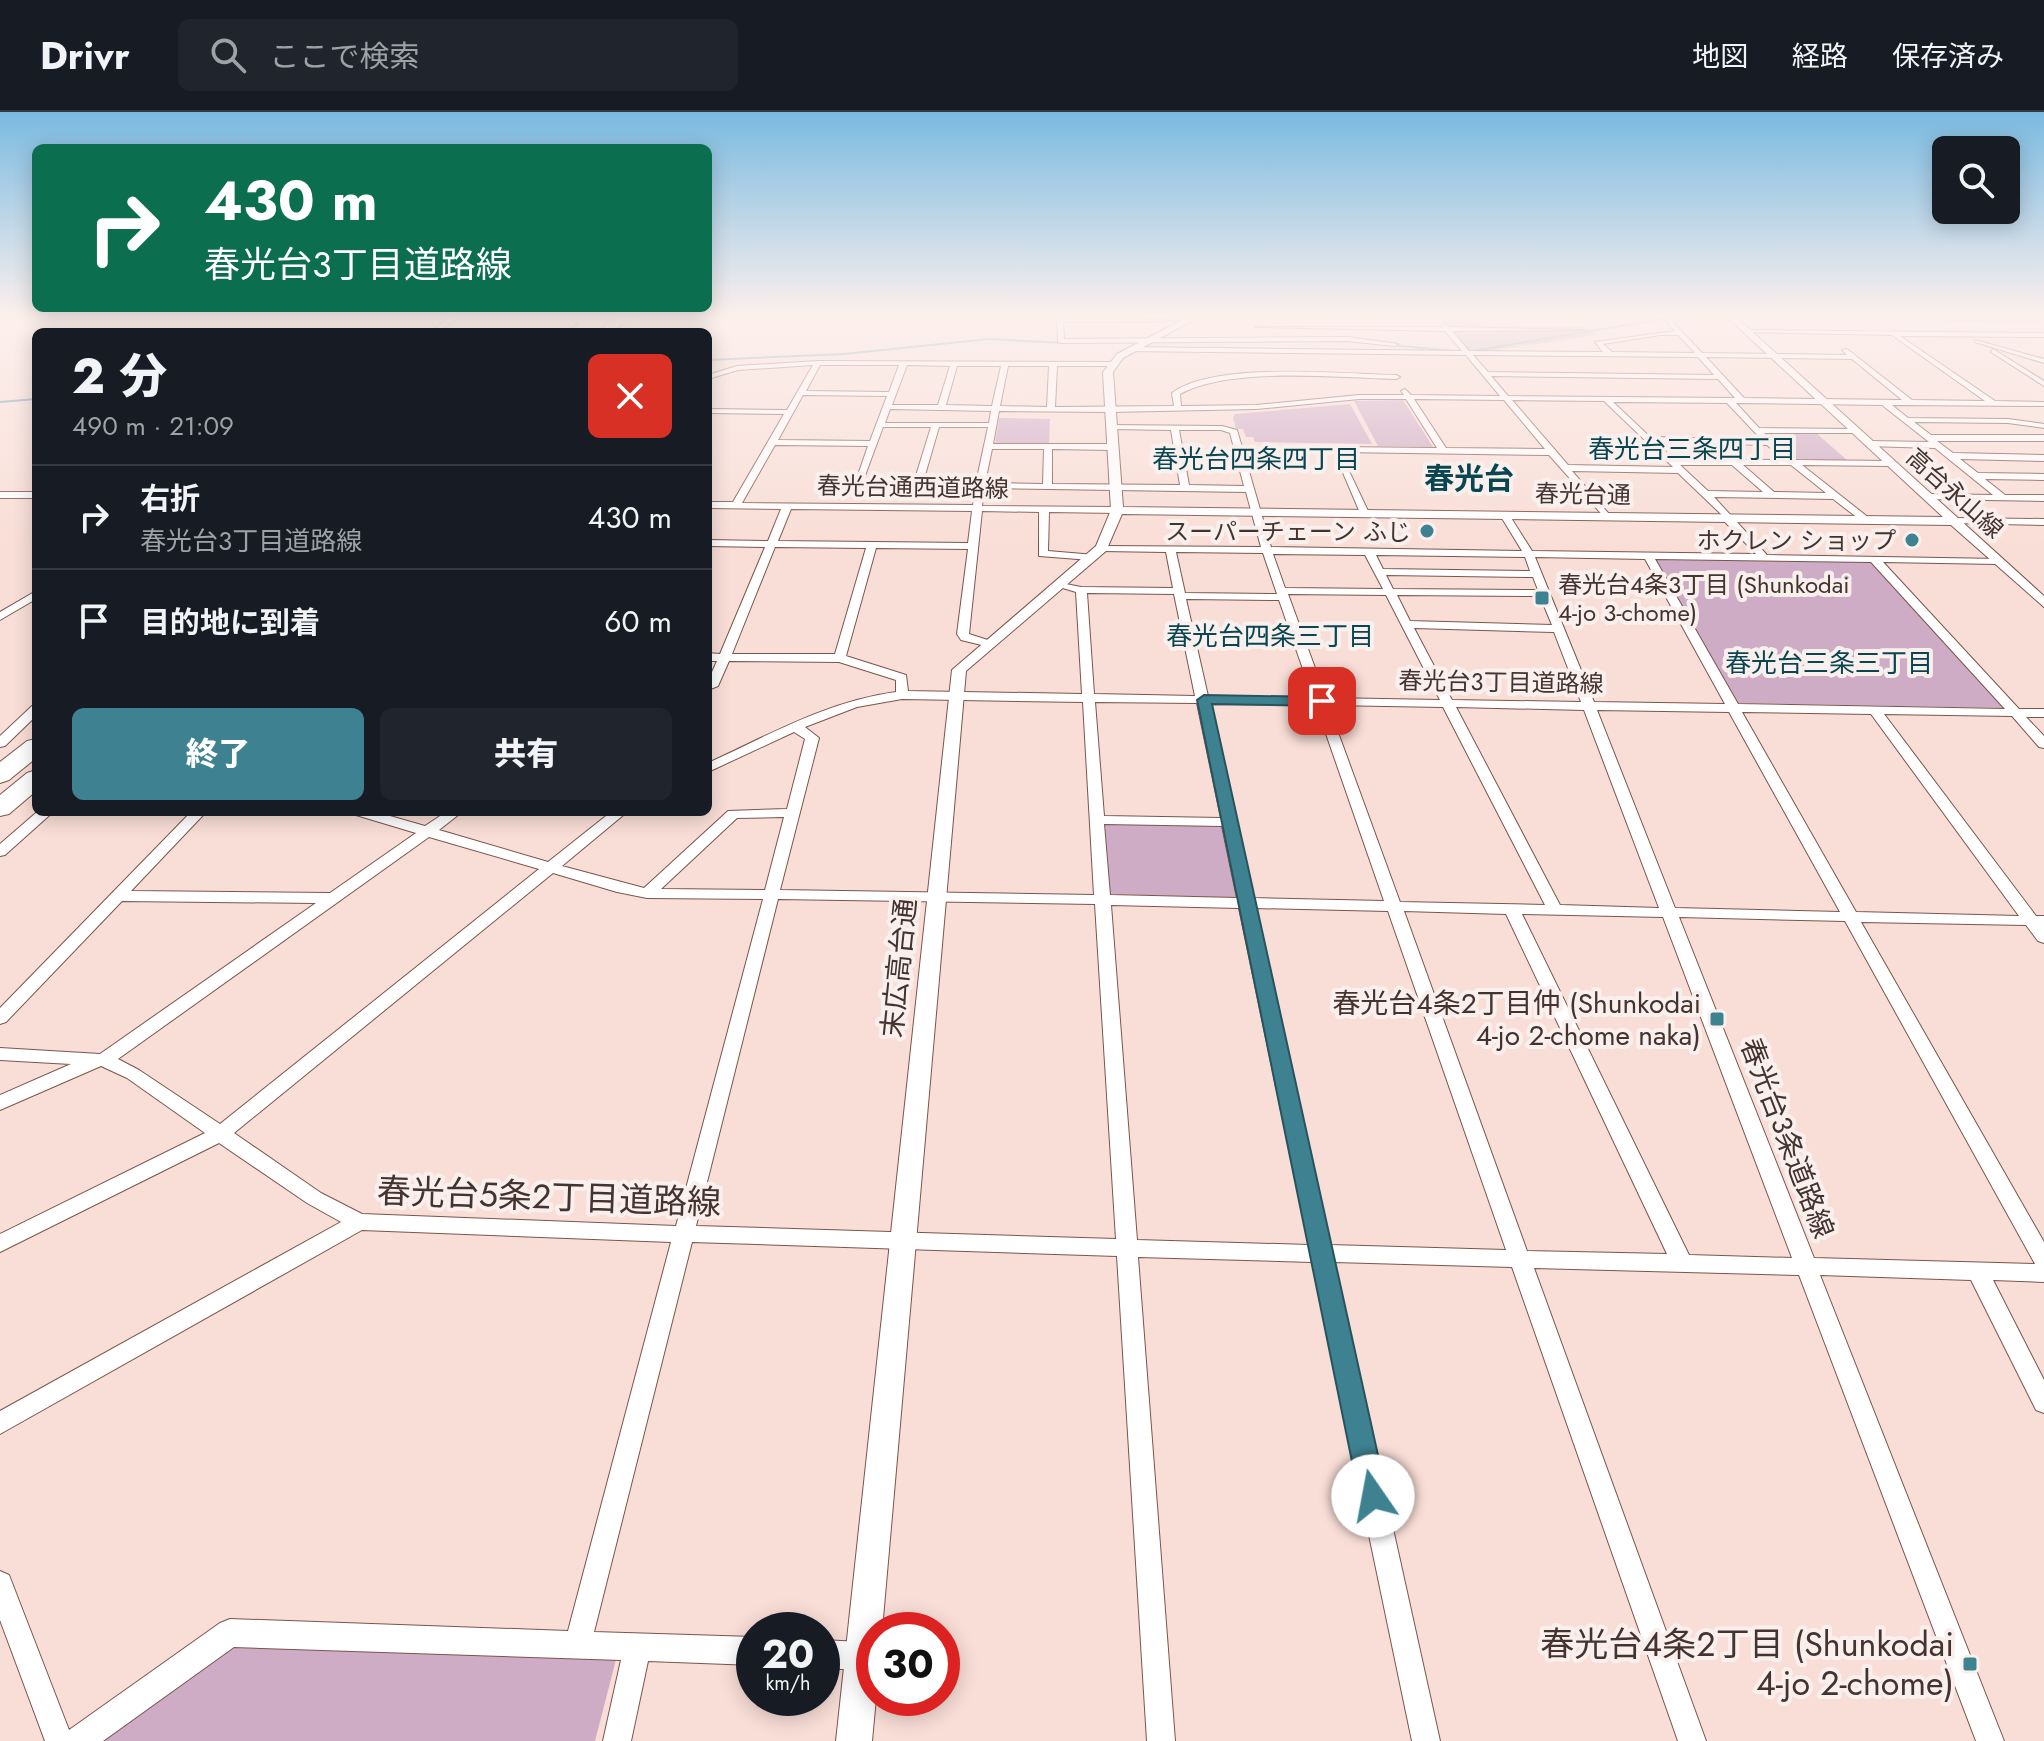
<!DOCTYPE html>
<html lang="ja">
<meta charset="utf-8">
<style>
:root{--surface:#171b24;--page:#20242c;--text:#f1f3f6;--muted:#9ea1a6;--line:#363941;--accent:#3e8291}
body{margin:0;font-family:Jost,"Noto Sans JP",sans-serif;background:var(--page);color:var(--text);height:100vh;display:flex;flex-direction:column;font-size:30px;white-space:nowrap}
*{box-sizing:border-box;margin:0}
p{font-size:26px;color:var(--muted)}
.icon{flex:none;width:44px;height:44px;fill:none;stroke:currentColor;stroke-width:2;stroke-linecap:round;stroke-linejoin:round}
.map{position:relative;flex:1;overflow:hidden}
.drawer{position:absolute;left:32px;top:216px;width:680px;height:488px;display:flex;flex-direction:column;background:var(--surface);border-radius:12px;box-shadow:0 4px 20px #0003}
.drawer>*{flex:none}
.top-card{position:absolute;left:32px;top:32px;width:680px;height:168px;border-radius:12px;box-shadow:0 4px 20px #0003;background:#0b6e4f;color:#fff;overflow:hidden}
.fabs{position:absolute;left:1932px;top:24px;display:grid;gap:16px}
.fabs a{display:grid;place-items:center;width:88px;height:88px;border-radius:12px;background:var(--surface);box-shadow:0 4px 20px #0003;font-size:40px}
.speed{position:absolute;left:736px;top:1500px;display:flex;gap:16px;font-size:40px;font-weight:700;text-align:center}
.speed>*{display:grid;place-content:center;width:104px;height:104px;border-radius:50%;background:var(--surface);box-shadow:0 4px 20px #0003;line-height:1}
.speed small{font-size:20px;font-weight:400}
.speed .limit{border:12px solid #d22;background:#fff;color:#111}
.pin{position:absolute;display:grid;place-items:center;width:68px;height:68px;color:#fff;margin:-34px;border-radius:16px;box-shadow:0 4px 12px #0006}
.me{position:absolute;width:88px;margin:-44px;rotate:348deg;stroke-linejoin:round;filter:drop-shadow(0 0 6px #0008)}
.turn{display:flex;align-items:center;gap:28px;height:168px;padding:0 40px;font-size:36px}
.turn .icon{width:104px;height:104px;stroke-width:2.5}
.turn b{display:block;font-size:56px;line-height:68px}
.round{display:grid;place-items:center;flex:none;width:84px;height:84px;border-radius:12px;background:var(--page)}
.head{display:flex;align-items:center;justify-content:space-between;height:136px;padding:0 40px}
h1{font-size:48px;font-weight:800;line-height:60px}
.cta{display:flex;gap:16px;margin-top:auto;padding:16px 40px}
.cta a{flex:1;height:92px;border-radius:12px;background:var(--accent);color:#fff;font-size:32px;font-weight:800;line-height:92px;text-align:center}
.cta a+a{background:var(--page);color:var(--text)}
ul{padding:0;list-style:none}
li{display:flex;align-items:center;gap:24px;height:104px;padding:0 40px;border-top:2px solid var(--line)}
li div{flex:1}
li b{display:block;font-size:30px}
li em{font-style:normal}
header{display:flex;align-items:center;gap:48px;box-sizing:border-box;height:112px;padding:0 40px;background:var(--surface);border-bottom:2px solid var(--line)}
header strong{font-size:38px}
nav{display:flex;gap:44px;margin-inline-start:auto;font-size:28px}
.search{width:560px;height:72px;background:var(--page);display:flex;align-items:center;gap:20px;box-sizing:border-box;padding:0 28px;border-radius:12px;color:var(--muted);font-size:30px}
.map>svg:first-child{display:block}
.green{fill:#ceacc6}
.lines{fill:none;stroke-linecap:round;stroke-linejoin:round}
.stream{stroke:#6698a3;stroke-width:2}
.minor-casing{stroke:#7b554b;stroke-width:2}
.tertiary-casing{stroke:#7b554b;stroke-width:2}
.motorway-casing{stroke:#7b554b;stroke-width:2}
.minor{fill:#fff;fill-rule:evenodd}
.tertiary{fill:#fff;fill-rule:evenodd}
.motorway{fill:#fff;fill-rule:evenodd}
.route{fill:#3e8291;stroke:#28545e;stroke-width:2}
.poi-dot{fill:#3e8291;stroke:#f9f0ed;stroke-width:3}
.labels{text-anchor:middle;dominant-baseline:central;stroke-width:8;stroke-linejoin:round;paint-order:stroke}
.far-street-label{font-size:24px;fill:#44332f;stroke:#f9f0ed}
.far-poi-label{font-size:24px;fill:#44332f;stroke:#f9f0ed;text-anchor:end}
.far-neighbourhood-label{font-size:26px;fill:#0a4652;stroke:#f9f0ed}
.street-label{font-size:28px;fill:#44332f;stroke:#f9f0ed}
.poi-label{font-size:28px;fill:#44332f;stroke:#f9f0ed;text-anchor:end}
.far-district-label{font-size:30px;font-weight:bold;fill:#0a4652;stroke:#f9f0ed}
.near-street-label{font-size:34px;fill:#44332f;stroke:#f9f0ed}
.near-poi-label{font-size:34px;fill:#44332f;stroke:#f9f0ed;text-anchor:end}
</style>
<header>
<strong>Drivr</strong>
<div class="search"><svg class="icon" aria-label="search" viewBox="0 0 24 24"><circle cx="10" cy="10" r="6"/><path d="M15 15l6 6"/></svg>ここで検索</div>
<nav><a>地図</a><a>経路</a><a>保存済み</a></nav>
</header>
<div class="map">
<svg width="2044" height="1629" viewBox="0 0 2044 1629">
<rect width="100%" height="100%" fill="#f9ded7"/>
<g class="green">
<path d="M 1437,205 L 1475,205 L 1482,214 L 1588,215 L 1597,223 L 1497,238 L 1498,242 L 1468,242 Z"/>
<path d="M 1403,288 L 1433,335 L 1378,334 L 1354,289 Z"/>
<path d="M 1350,292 L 1372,332 L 1255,330 L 1253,325 L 1246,325 L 1243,317 L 1236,317 L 1233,306 L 1235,302 Z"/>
<path d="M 999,306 L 1050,307 L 1049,333 L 995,332 Z"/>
<path d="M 1764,320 L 1815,320 L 1848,349 L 1797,348 Z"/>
<path d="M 1653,445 L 1870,448 L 2004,596 L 1735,591 Z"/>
<path d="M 1104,711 L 1223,712 L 1236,786 L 1109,782 Z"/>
<path d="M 242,1524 L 619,1536 L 595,1629 L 96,1629 Z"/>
</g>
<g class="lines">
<g class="stream">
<path d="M 565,220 L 578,212 L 570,205"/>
<path d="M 1391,233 L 1453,239"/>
<path d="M 1472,239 L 1669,206"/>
<path d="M 708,248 L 844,242 L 989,227 L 1064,231"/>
<path d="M 0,290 L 36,287"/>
</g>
<g class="minor-casing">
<g id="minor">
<path d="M 451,205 L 459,205 L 438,220 L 431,220 Z"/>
<path d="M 1057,205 L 1190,209 L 1063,210 L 1064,227 L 1347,225 L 1398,232 L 1395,234 L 1347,229 L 1061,231 L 1058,229 Z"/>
<path d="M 1677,205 L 1690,205 L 1673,210 L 1702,241 L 1847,243 L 1842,238 L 1847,237 L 1912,288 L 1985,289 L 1892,223 L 1745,220 L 1748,218 L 2044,221 L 2044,225 L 1900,224 L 1995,289 L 2044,290 L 2044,294 L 1892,293 L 1908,306 L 2008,307 L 2044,312 L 2044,316 L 2008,311 L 1914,310 L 1931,323 L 2044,323 L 2044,329 L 1937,329 L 1953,341 L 2044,343 L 2044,349 L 1960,347 L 1978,361 L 2044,362 L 2044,368 L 1985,367 L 2005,383 L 2044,383 L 2044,389 L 1925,387 L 1923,385 L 1928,382 L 1993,383 L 1935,336 L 1866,334 L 1866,330 L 1869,329 L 1929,330 L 1882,293 L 1736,291 L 1759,316 L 1854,317 L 1858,319 L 1854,321 L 1764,321 L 1796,348 L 1893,349 L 1893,353 L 1890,354 L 1802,353 L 1869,406 L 1869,410 L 1863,410 L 1833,387 L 1714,385 L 1767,443 L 2001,447 L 2001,451 L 1997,452 L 1883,450 L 2019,597 L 2044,597 L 2044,605 L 2026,605 L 2044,624 L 2044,636 L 2039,635 L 2012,604 L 1884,602 L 2036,804 L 2044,804 L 2044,831 L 2038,829 L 2026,813 L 1861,810 L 2044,1130 L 2044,1170 L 1993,1168 L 2044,1268 L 2044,1301 L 2036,1298 L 1971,1168 L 1820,1163 L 2004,1629 L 1976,1629 L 1799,1163 L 1534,1156 L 1706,1629 L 1678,1629 L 1512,1155 L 1334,1150 L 1440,1629 L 1412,1629 L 1312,1150 L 1138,1145 L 1175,1629 L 1147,1629 L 1117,1144 L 692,1130 L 594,1520 L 754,1525 L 754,1553 L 648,1549 L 631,1629 L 603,1629 L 621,1548 L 234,1535 L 103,1629 L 45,1629 L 0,1508 L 0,1459 L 9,1463 L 69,1618 L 220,1511 L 230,1507 L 568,1519 L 671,1130 L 362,1118 L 0,1322 L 0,1299 L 341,1110 L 307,1091 L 219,1031 L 0,1140 L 0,1122 L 205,1021 L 127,966 L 101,954 L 0,998 L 0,983 L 71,952 L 0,948 L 0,936 L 100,942 L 316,791 L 122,789 L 6,910 L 0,912 L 0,896 L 191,700 L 206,700 L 131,779 L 330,781 L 416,721 L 356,703 L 354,700 L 376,700 L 425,714 L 446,700 L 462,700 L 439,718 L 548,750 L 611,700 L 627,700 L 562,754 L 644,776 L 728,699 L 787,697 L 805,627 L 794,620 L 708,660 L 708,651 C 769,623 828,589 896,580 L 896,568 L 839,550 L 729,549 L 718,574 L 708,578 L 708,569 L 717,549 L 708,549 L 708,541 L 720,542 L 765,435 L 708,434 L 708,428 L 768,429 L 781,397 L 708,396 L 708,390 L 733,390 L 784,302 L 708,301 L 708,297 L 787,298 L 813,253 L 738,258 L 708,267 L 708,263 L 737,254 L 818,249 L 1112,250 L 1115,254 L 1057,254 L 1055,295 L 1174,294 L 1172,281 C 1215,249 1342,262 1396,263 L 1400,265 L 1396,267 C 1337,266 1231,254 1180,282 L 1181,294 L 1256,293 L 1359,283 L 1404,283 L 1401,279 L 1405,277 L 1411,283 L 1500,284 L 1466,243 L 1130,239 L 1127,237 L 1130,235 L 1462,239 L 1445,219 L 1255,215 L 1442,215 L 1444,211 L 1449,215 L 1584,218 L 1452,219 L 1469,239 L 1603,240 L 1595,230 L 1675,219 L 1666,209 ZM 1660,223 L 1678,223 L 1695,241 L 1612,240 L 1603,232 ZM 1473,243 L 1698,245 L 1714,263 L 1488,260 ZM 1706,245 L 1852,247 L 1902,288 L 1744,286 ZM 820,253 L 899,253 L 889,280 L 806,279 ZM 907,253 L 950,254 L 938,293 L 892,293 ZM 957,254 L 1001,254 L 992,294 L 946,293 ZM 1008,254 L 1049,254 L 1047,295 L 1000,294 ZM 1491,264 L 1718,267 L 1735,286 L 1508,284 ZM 803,283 L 887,284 L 870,329 L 778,328 ZM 1359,287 L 1406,287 L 1437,336 L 1332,335 L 1361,403 L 1369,401 L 1340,340 L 1549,343 L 1606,407 L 1611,404 L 1609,402 L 1572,359 L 1678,361 L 1723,404 L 1723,408 L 1756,442 L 1532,439 L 1508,401 L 1505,400 L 1500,403 L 1522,439 L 1271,435 L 1237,318 L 1222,314 L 1108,313 L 1111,317 L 1171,318 L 1180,373 L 1052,372 L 1052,337 L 1112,338 L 1116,335 L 1112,332 L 993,332 L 999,299 L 1111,300 L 1256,297 ZM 1414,287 L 1504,288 L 1545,337 L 1446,336 ZM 1512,288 L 1604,289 L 1673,355 L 1568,353 ZM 1613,290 L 1727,291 L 1762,328 L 1650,325 ZM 890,297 L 991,299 L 989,311 L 885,311 ZM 883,315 L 931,315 L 914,370 L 863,369 ZM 939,315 L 988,315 L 976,371 L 923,370 ZM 1179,318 L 1221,318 L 1230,321 L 1244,374 L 1189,373 ZM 1656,330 L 1767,333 L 1785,348 L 1674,347 ZM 775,333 L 868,334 L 851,383 L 857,383 L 861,375 L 975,376 L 973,393 L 742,391 ZM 992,337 L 1044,337 L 1043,372 L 985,371 ZM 1680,353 L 1732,353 L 1763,380 L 1708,379 ZM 1743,353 L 1791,353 L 1826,381 L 1774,380 ZM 984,376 L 1246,380 L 1261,435 L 1098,434 L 1097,436 L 1102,439 L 1166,440 L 1173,476 L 1081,475 L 1056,470 L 1056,474 L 1076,480 L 1082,582 L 908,579 L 906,563 L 846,544 L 876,436 L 968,437 L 957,522 L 961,528 L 990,535 L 994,534 L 994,530 L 969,522 L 982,399 L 1039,400 L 1039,444 L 1091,448 L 1096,445 L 1095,443 L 1048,439 L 1049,400 L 1117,401 L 1122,398 L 1117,395 L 982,394 ZM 791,397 L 972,399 L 968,431 L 778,429 ZM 775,435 L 866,436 L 835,542 L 732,542 ZM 1176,440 L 1263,441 L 1277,482 L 1185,481 ZM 1273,442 L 1365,443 L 1383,477 L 1285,476 ZM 1376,443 L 1525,445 L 1530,459 L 1383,457 ZM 1535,445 L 1645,447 L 1725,592 L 1594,590 ZM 1655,447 L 1871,450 L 2005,597 L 1738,592 ZM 1386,463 L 1533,465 L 1538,478 L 1393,477 ZM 1087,481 L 1174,482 L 1195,584 L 1094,582 ZM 1288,482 L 1386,483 L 1440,588 L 1326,586 ZM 1397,483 L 1540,484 L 1552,513 L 1410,509 ZM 1186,487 L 1279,488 L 1313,586 L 1208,584 ZM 1414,516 L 1554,520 L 1581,590 L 1452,588 ZM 902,587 L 1083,590 L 1094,783 L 780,778 L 819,626 L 805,615 L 857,595 ZM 1095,590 L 1197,591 L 1221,706 L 1104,704 ZM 1209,592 L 1316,593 L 1384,789 L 1253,786 ZM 1328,593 L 1443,595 L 1545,793 L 1400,790 ZM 1456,595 L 1584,598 L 1659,796 L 1560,793 ZM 1597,598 L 1729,600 L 1840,800 L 1675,796 ZM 1742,600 L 1871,602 L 2019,804 L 1856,800 ZM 784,705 L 765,778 L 661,777 L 737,706 ZM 1104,712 L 1222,714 L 1237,786 L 1110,783 ZM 429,725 L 539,757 L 220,1012 L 139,958 L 118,947 ZM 553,761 L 617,780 L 647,786 L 763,787 L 676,1114 L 362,1102 L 321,1081 L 234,1021 ZM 778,787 L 1095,792 L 1116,1127 L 696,1114 ZM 1111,793 L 1239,796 L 1309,1133 L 1137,1128 ZM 1255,796 L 1388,799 L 1506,1138 L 1330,1133 ZM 1404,799 L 1506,802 L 1667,1142 L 1527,1139 ZM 1522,802 L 1663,805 L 1792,1146 L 1689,1143 ZM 1679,805 L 1845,809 L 2035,1152 L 1814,1146 Z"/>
<path d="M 1753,205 L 2039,205 L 2041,207 L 2038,209 Z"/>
<path d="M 1975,228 L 2044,247 L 2044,251 L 1975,230 Z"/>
<path d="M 1993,237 L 2044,269 L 2044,274 L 1991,240 Z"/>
<rect x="0" y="380" width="36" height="6"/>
<path d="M 1953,406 L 2044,407 L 2044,413 L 1950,411 L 1948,409 Z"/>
<path d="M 36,479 L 36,487 L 0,508 L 0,500 Z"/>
<path d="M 36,593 L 36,604 L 5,634 L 0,635 L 0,624 L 32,594 Z"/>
<path d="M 37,700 L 53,700 L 5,743 L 0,744 L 0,732 Z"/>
<path d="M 822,1528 L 861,1530 L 871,1534 L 874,1542 L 871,1554 L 861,1558 L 822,1556 Z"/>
</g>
</g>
<g class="tertiary-casing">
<path id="tertiary" d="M 1188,205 L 1199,205 L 1123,246 L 1113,260 L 1123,395 L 1943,405 L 1727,205 L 1736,205 L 2044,484 L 2044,495 L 1951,413 L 1122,402 L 1106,439 L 966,559 L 882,1518 L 874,1518 L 876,1586 L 872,1629 L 836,1629 L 952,558 L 1096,434 L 1111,398 L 1103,260 L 1117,242 Z"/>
</g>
<g class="motorway-casing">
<g id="motorway">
<path d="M 617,205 L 632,205 L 611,220 L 597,220 Z"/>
<path d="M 36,627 L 36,646 L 9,668 L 0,671 L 0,650 L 27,629 Z"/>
<path d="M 36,658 L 36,679 L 9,702 L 0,704 L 0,683 L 27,661 Z"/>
</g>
</g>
<use href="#minor" class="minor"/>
<use href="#tertiary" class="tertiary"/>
<use href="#motorway" class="motorway"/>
</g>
<linearGradient id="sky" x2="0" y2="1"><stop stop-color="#7abae0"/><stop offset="0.47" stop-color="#fcf0ed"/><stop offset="1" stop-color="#fcf0ed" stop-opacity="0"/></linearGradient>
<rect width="2044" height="433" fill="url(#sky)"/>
<path class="route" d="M 1204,583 L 1322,585 L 1329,589 L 1322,594 L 1212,592 L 1387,1384 L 1383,1394 L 1373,1398 L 1363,1394 L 1359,1384 L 1197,588 Z"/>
<g class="poi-dot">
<circle cx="1427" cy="419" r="8"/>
<circle cx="1912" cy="428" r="8"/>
<rect x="1534" y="478" width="16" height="16" rx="4"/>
<rect x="1709" y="899" width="16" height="16" rx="4"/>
<rect x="1962" y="1544" width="16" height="16" rx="4"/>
</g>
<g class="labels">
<g class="far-street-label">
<text transform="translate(913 375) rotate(1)">春光台通西道路線</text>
<text transform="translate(1955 381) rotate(42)">高台永山線</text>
<text transform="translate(1583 382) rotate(1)">春光台通</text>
<text transform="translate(1501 570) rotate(1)">春光台3丁目道路線</text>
</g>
<g class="far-poi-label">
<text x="1411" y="419">スーパーチェーン ふじ</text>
<text x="1896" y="428">ホクレン ショップ</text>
<text x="1558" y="472" text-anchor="start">春光台4条3丁目 (Shunkodai<tspan x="1558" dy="28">4-jo 3-chome)</tspan></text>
</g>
<g class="far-neighbourhood-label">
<text x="1692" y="337">春光台三条四丁目</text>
<text x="1256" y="347">春光台四条四丁目</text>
<text x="1270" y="524">春光台四条三丁目</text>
<text x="1829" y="551">春光台三条三丁目</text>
</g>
<g class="street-label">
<text transform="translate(899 856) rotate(-84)">末広高台通</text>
<text transform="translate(1787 1026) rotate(69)">春光台3条道路線</text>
</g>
<g class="poi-label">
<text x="1701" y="891">春光台4条2丁目仲 (Shunkodai<tspan x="1701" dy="32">4-jo 2-chome naka)</tspan></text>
</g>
<g class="far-district-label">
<text x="1469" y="366">春光台</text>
</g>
<g class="near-street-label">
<text transform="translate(549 1085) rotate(2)">春光台5条2丁目道路線</text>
</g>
<g class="near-poi-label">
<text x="1954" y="1532">春光台4条2丁目 (Shunkodai<tspan x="1954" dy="39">4-jo 2-chome)</tspan></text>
</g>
</g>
</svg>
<div class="fabs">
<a><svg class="icon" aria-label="search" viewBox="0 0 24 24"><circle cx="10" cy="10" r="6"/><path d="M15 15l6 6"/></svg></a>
</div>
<div class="speed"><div>20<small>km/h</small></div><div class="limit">30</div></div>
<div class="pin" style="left:1322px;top:589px;background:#d93025"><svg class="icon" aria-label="arrive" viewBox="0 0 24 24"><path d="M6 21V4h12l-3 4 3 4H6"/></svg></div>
<svg class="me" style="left:1373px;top:1384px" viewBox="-20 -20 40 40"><circle r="19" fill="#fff"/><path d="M0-13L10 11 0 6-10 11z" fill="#3e8291"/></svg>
<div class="top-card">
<div class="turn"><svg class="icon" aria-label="right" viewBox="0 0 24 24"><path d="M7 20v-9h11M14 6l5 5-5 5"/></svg><div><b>430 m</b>春光台3丁目道路線</div></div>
</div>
<section class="drawer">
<div class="head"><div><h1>2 分</h1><p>490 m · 21:09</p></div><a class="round" style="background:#d93025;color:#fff"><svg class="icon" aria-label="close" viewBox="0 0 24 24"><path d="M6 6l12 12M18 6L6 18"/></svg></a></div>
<ul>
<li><svg class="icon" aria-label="right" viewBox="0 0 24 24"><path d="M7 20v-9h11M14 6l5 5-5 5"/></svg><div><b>右折</b><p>春光台3丁目道路線</p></div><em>430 m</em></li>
<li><svg class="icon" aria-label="arrive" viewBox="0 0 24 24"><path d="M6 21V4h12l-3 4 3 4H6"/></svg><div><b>目的地に到着</b></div><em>60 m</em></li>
</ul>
<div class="cta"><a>終了</a><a>共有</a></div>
</section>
</div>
